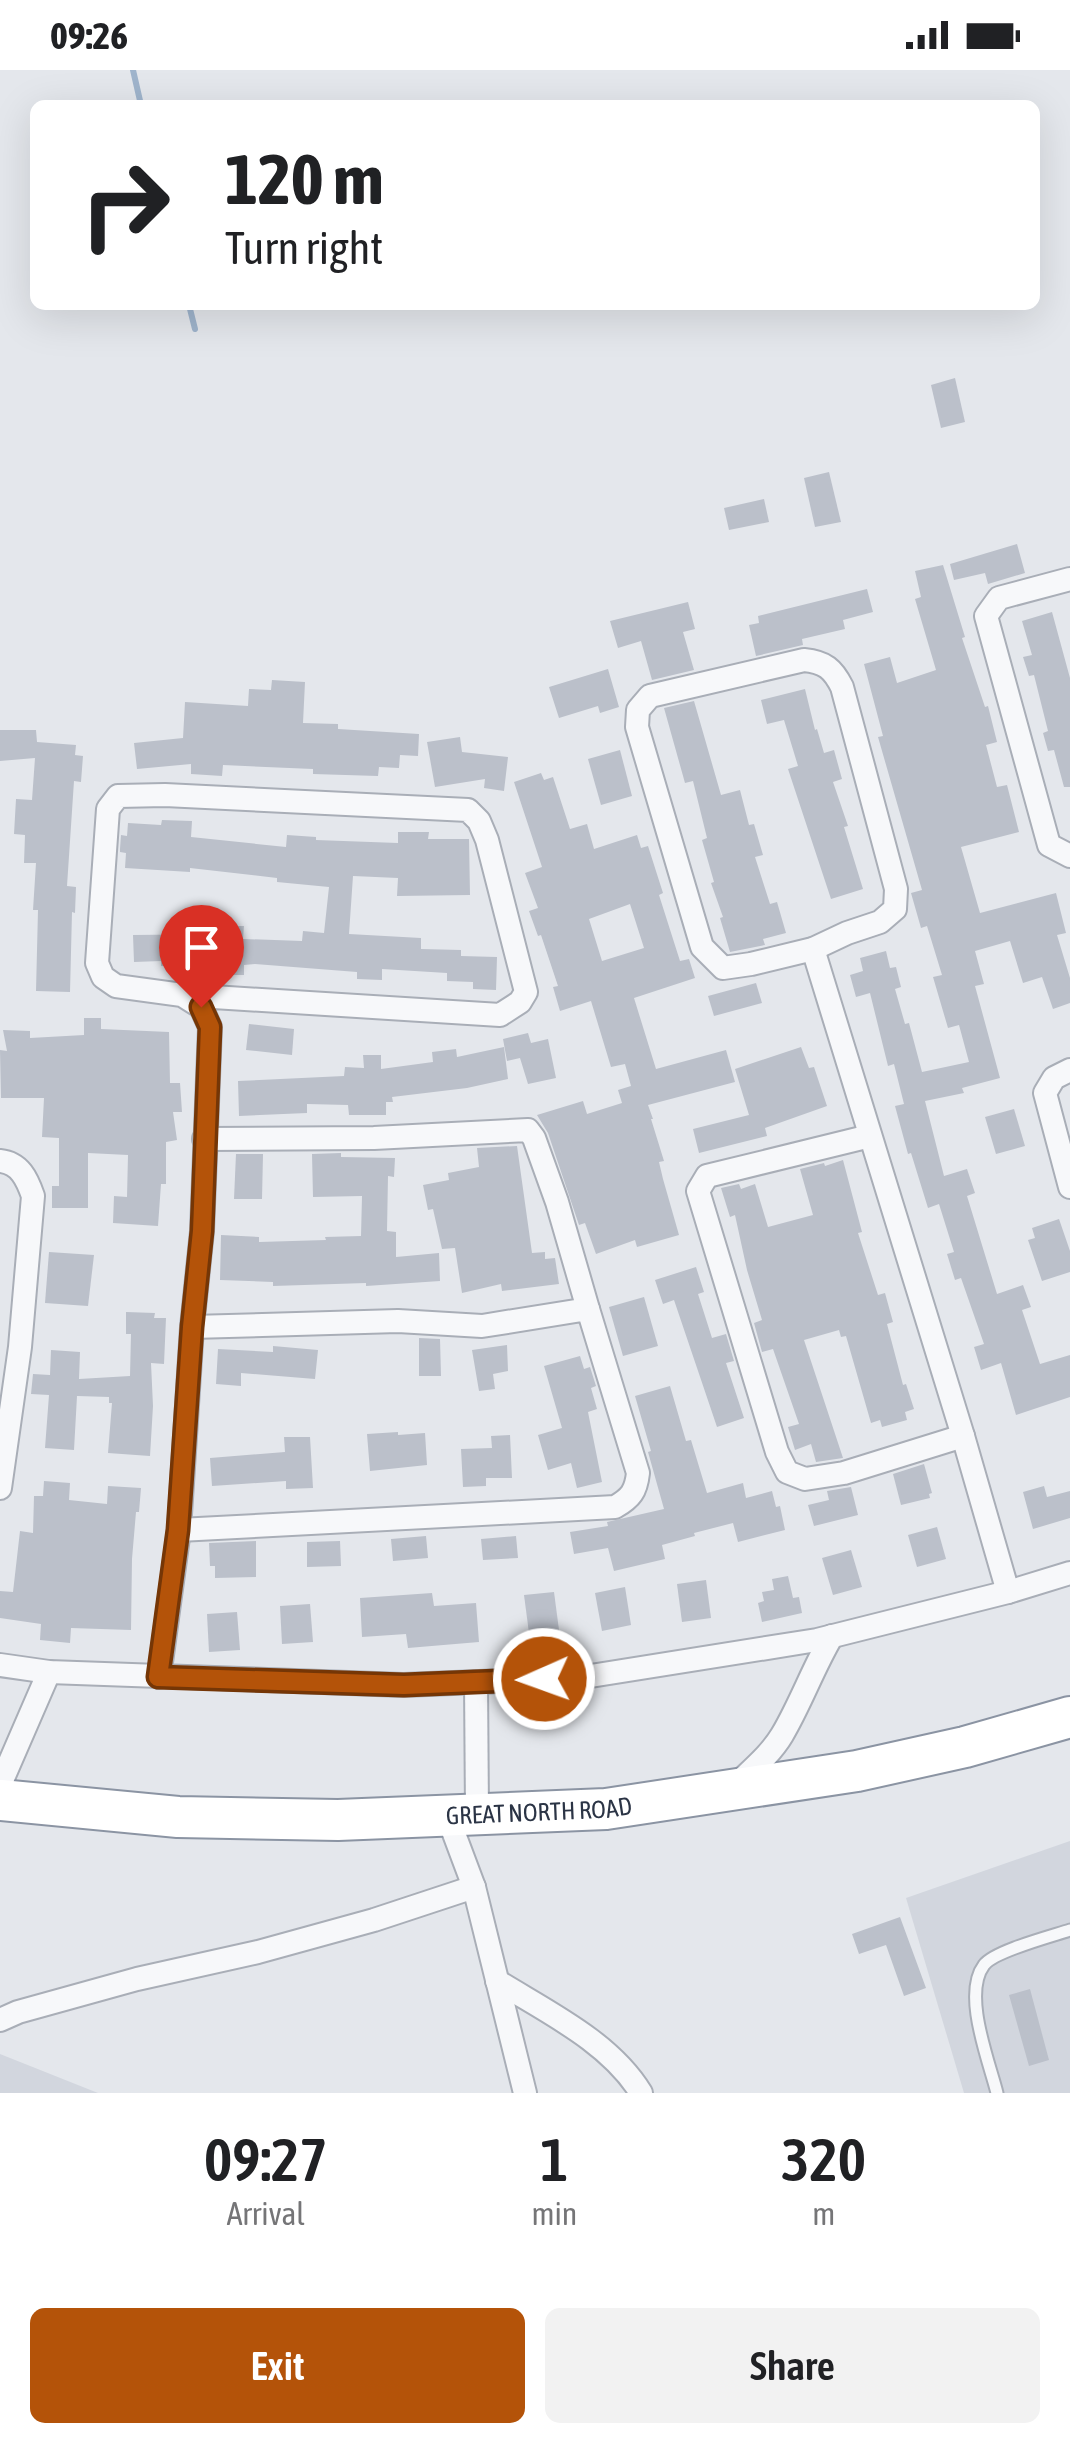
<!DOCTYPE html>
<style>
:root{--surface:#fff;--page:#f2f2f2;--text:#202124;--muted:#757577;--accent:#b45309}
body{margin:0;font-family:"Asap Condensed",sans-serif;background:var(--page);color:var(--text);height:100vh;display:flex;flex-direction:column;font-size:38px;white-space:nowrap}
*{box-sizing:border-box;margin:0}
p{font-size:32px;color:var(--muted)}
.icon{flex:none;width:55px;height:55px;fill:none;stroke:currentColor;stroke-width:2;stroke-linecap:round;stroke-linejoin:round}
.map{position:relative;height:2023px;overflow:hidden}
.panel{display:flex;flex-direction:column;background:var(--surface);flex:1}
.panel>*{flex:none}
.top-card{position:absolute;left:30px;top:30px;width:1010px;height:210px;border-radius:15px;box-shadow:0 10px 40px #0002;background:#fff;color:var(--text);overflow:hidden}
.pin{position:absolute;display:grid;place-items:center;width:85px;height:85px;color:#fff;margin:-102px -42px;border-radius:50% 50% 50% 0;rotate:-45deg;box-shadow:0 0 10px #0007}
.pin .icon{rotate:45deg}
.me{position:absolute;width:110px;margin:-55px;rotate:268deg;stroke-linejoin:round;filter:drop-shadow(0 0 8px #0008)}
.turn{display:flex;align-items:center;gap:35px;height:210px;padding:0 30px;font-size:45px}
.turn .icon{width:130px;height:130px;stroke-width:2.5}
.turn b{display:block;font-size:70px;line-height:85px}
.eta{display:flex;justify-content:space-evenly;align-items:center;height:170px;text-align:center}
.eta b{font-size:60px;font-weight:600;line-height:70px}
.button{display:flex;gap:20px;margin-top:auto;padding:20px 30px}
.button a{flex:1;height:115px;border-radius:15px;background:var(--accent);color:#fff;font-size:40px;font-weight:600;line-height:115px;text-align:center}
.button a+a{background:var(--page);color:var(--text)}
.status{display:flex;justify-content:space-between;align-items:center;height:70px;padding:0 50px;background:var(--surface);direction:ltr}
.status svg{height:28px;fill:currentColor}
.map>svg:first-child{display:block}
.built{fill:#d2d6de}
.lines{fill:none;stroke-linecap:round;stroke-linejoin:round}
.stream{stroke:#9fb4cc;stroke-width:6}
.building{fill:#bbc0ca;fill-rule:evenodd}
.lane-casing{stroke:#a9aeb7;stroke-width:15}
.street-casing{stroke:#a9aeb7;stroke-width:26}
.highway-casing{stroke:#8b94a3;stroke-width:44}
.lane{stroke:#f7f8fa;stroke-width:11}
.street{stroke:#f7f8fa;stroke-width:22}
.highway{stroke:#fff;stroke-width:40}
.route-casing{stroke:#753606;stroke-width:25}
.route{stroke:#b45309;stroke-width:18}
.labels{text-anchor:middle;dominant-baseline:central;stroke-width:10;stroke-linejoin:round;paint-order:stroke}
.street-label{font-size:25px;fill:#2b3445;stroke:#f4f6f9}
</style>
<div class="status"><b>09:26</b><svg viewBox="0 0 49 12"><path d="M0 12V9h3v3zM5 12V6h3v6zM10 12V3h3v9zM15 12V0h3v12zM26 1h20v11H26zM47 4h2v5h-2z"/></svg></div>
<div class="map">
<svg width="1070" height="2023" viewBox="0 0 1070 2023">
<rect width="100%" height="100%" fill="#e4e7ec"/>
<g class="built">
<path d="M 1070,1771 L 1070,2023 L 964,2023 L 906,1828 Z"/>
<path d="M 0,1984 L 98,2023 L 0,2023 Z"/>
</g>
<g class="lines">
<g class="stream">
<path d="M 133,0 L 141,35"/>
<path d="M 189,235 L 195,259"/>
</g>
</g>
<g class="building">
<path d="M 955,308 L 965,352 L 941,358 L 931,315 Z"/>
<path d="M 829,402 L 841,452 L 815,457 L 804,408 Z"/>
<path d="M 764,429 L 769,452 L 729,460 L 724,438 Z"/>
<path d="M 1017,474 L 1025,503 L 988,514 L 985,503 L 954,510 L 950,494 Z"/>
<path d="M 943,495 L 965,567 L 962,568 L 985,637 L 988,636 L 997,672 L 986,675 L 997,717 L 1007,715 L 1019,762 L 961,777 L 980,843 L 1056,823 L 1066,863 L 1057,865 L 1070,908 L 1070,933 L 1053,939 L 1042,907 L 1023,913 L 1010,871 L 975,881 L 984,914 L 975,916 L 1000,1008 L 962,1018 L 964,1023 L 925,1031 L 944,1106 L 967,1099 L 975,1123 L 967,1126 L 997,1224 L 1023,1215 L 1031,1237 L 1022,1240 L 1040,1294 L 1070,1285 L 1070,1327 L 1016,1345 L 1001,1293 L 981,1300 L 974,1277 L 984,1274 L 961,1208 L 955,1210 L 947,1184 L 954,1182 L 939,1134 L 928,1138 L 911,1083 L 908,1084 L 895,1036 L 904,1034 L 894,994 L 888,996 L 870,923 L 856,927 L 850,905 L 863,901 L 860,888 L 886,881 L 890,898 L 896,897 L 901,917 L 895,919 L 905,954 L 909,953 L 922,1002 L 969,992 L 959,955 L 948,958 L 933,907 L 942,905 L 927,856 L 921,858 L 911,823 L 922,820 L 878,667 L 883,666 L 864,594 L 890,587 L 897,613 L 936,600 L 915,529 L 921,527 L 915,501 Z"/>
<path d="M 867,519 L 873,542 L 843,550 L 845,559 L 802,569 L 803,575 L 756,586 L 749,555 L 759,553 L 758,546 Z"/>
<path d="M 688,532 L 695,559 L 683,562 L 694,600 L 652,610 L 641,571 L 618,578 L 610,551 Z"/>
<path d="M 1052,542 L 1070,608 L 1070,717 L 1064,717 L 1054,680 L 1048,681 L 1043,663 L 1048,661 L 1034,605 L 1029,606 L 1023,587 L 1032,585 L 1022,551 Z"/>
<path d="M 608,599 L 619,637 L 600,643 L 598,636 L 559,648 L 549,617 Z"/>
<path d="M 272,610 L 305,612 L 303,653 L 338,654 L 338,659 L 419,664 L 418,686 L 400,685 L 399,698 L 379,697 L 378,706 L 313,704 L 313,699 L 223,695 L 222,706 L 191,704 L 191,694 L 137,699 L 134,673 L 183,668 L 185,632 L 248,636 L 249,619 L 271,620 Z"/>
<path d="M 805,619 L 815,660 L 817,659 L 824,683 L 834,680 L 842,709 L 833,712 L 848,756 L 844,757 L 863,819 L 831,829 L 788,699 L 798,696 L 784,650 L 767,654 L 761,630 Z"/>
<path d="M 694,631 L 721,725 L 740,720 L 749,755 L 754,754 L 763,785 L 755,787 L 770,834 L 777,832 L 786,863 L 763,869 L 765,875 L 730,882 L 720,848 L 723,847 L 711,813 L 714,812 L 702,770 L 707,768 L 693,711 L 685,713 L 664,638 Z"/>
<path d="M 0,660 L 36,660 L 37,672 L 76,675 L 75,685 L 83,686 L 81,712 L 74,711 L 67,816 L 76,817 L 75,843 L 72,842 L 70,922 L 36,921 L 38,840 L 33,840 L 36,793 L 24,793 L 25,765 L 14,764 L 16,729 L 32,730 L 35,688 L 0,691 Z"/>
<path d="M 460,667 L 462,682 L 508,687 L 504,721 L 484,718 L 485,709 L 435,717 L 427,672 Z"/>
<path d="M 620,680 L 632,726 L 601,735 L 588,689 Z"/>
<path d="M 541,703 L 544,710 L 553,707 L 570,759 L 587,754 L 594,779 L 637,765 L 641,778 L 648,776 L 663,823 L 659,825 L 680,891 L 689,889 L 695,908 L 634,928 L 656,999 L 726,980 L 735,1012 L 648,1035 L 653,1049 L 651,1049 L 664,1091 L 659,1092 L 663,1109 L 679,1165 L 637,1177 L 635,1170 L 596,1184 L 585,1153 L 579,1155 L 548,1063 L 537,1045 L 583,1031 L 587,1044 L 622,1033 L 618,1020 L 631,1016 L 625,994 L 611,997 L 591,931 L 560,941 L 553,917 L 558,916 L 541,865 L 538,866 L 529,841 L 538,838 L 525,803 L 542,797 L 514,712 ZM 630,834 L 644,878 L 602,891 L 589,849 Z"/>
<path d="M 162,750 L 192,751 L 191,767 L 286,777 L 287,765 L 316,767 L 316,770 L 398,773 L 398,762 L 429,762 L 428,769 L 469,769 L 470,825 L 397,826 L 398,808 L 353,806 L 349,864 L 421,868 L 421,879 L 461,880 L 461,886 L 497,887 L 496,920 L 473,919 L 473,912 L 447,911 L 447,903 L 382,899 L 382,910 L 357,909 L 357,902 L 255,894 L 244,895 L 244,905 L 223,905 L 223,897 L 161,896 L 161,891 L 134,892 L 133,865 L 225,864 L 225,856 L 244,856 L 243,869 L 302,871 L 303,861 L 324,863 L 329,817 L 277,812 L 277,808 L 190,798 L 190,802 L 125,798 L 126,783 L 120,782 L 120,779 L 121,765 L 127,766 L 128,753 L 161,755 Z"/>
<path d="M 756,913 L 762,933 L 714,946 L 708,926 Z"/>
<path d="M 84,948 L 101,948 L 101,959 L 169,962 L 170,1013 L 180,1013 L 182,1042 L 173,1042 L 177,1070 L 166,1072 L 166,1114 L 161,1114 L 158,1156 L 113,1153 L 114,1126 L 127,1127 L 128,1085 L 88,1083 L 88,1138 L 52,1138 L 52,1116 L 59,1116 L 59,1068 L 42,1067 L 44,1028 L 1,1028 L 0,980 L 7,981 L 3,960 L 30,961 L 30,968 L 84,965 Z"/>
<path d="M 249,954 L 294,959 L 292,985 L 246,980 Z"/>
<path d="M 528,963 L 531,973 L 548,969 L 556,1008 L 528,1014 L 520,988 L 507,991 L 503,969 Z"/>
<path d="M 504,977 L 508,1009 L 467,1018 L 392,1027 L 393,1032 L 386,1032 L 386,1045 L 349,1045 L 348,1035 L 307,1034 L 307,1043 L 239,1046 L 238,1011 L 344,1006 L 345,997 L 364,998 L 363,985 L 381,985 L 381,999 L 433,992 L 432,982 L 456,979 L 457,987 Z"/>
<path d="M 801,977 L 809,998 L 814,997 L 827,1036 L 765,1058 L 767,1066 L 699,1083 L 693,1059 L 749,1045 L 735,999 Z"/>
<path d="M 1014,1039 L 1025,1076 L 996,1084 L 985,1047 Z"/>
<path d="M 517,1076 L 532,1183 L 545,1182 L 545,1189 L 555,1188 L 559,1214 L 502,1221 L 501,1214 L 462,1223 L 455,1178 L 442,1179 L 433,1139 L 428,1140 L 423,1115 L 449,1110 L 448,1103 L 479,1097 L 477,1078 Z"/>
<path d="M 341,1083 L 341,1087 L 395,1088 L 394,1107 L 388,1106 L 387,1161 L 396,1162 L 396,1187 L 439,1183 L 440,1211 L 366,1216 L 366,1213 L 273,1216 L 273,1212 L 220,1210 L 221,1165 L 259,1167 L 259,1172 L 326,1170 L 325,1167 L 361,1166 L 362,1126 L 313,1127 L 312,1084 Z"/>
<path d="M 236,1084 L 263,1084 L 262,1129 L 234,1129 Z"/>
<path d="M 843,1090 L 862,1162 L 858,1163 L 878,1225 L 885,1223 L 893,1252 L 887,1254 L 903,1315 L 906,1314 L 914,1339 L 905,1342 L 907,1350 L 882,1357 L 880,1350 L 871,1353 L 846,1266 L 841,1267 L 839,1260 L 804,1270 L 843,1388 L 816,1392 L 811,1374 L 795,1380 L 788,1357 L 799,1354 L 773,1279 L 762,1282 L 754,1253 L 762,1250 L 747,1200 L 735,1145 L 730,1147 L 721,1118 L 739,1114 L 741,1119 L 755,1114 L 768,1157 L 813,1145 L 800,1099 L 824,1093 L 825,1096 Z"/>
<path d="M 1059,1149 L 1070,1181 L 1070,1202 L 1042,1211 L 1028,1170 L 1035,1168 L 1032,1158 Z"/>
<path d="M 49,1182 L 94,1185 L 88,1236 L 45,1233 Z"/>
<path d="M 696,1197 L 704,1222 L 698,1224 L 712,1268 L 726,1264 L 734,1291 L 726,1293 L 744,1348 L 717,1357 L 674,1230 L 663,1234 L 655,1210 Z"/>
<path d="M 644,1227 L 658,1276 L 623,1286 L 609,1237 Z"/>
<path d="M 126,1242 L 155,1243 L 154,1248 L 166,1248 L 164,1294 L 151,1293 L 153,1336 L 150,1386 L 108,1383 L 112,1333 L 109,1333 L 109,1327 L 77,1326 L 74,1380 L 45,1378 L 49,1325 L 31,1324 L 33,1304 L 50,1305 L 51,1280 L 80,1282 L 79,1309 L 130,1306 L 131,1264 L 126,1264 Z"/>
<path d="M 419,1268 L 440,1269 L 441,1306 L 419,1306 Z"/>
<path d="M 507,1275 L 508,1301 L 493,1304 L 495,1319 L 479,1321 L 472,1280 Z"/>
<path d="M 273,1276 L 318,1280 L 315,1309 L 241,1303 L 241,1316 L 216,1314 L 218,1279 L 273,1282 Z"/>
<path d="M 580,1286 L 584,1299 L 590,1297 L 596,1316 L 591,1318 L 597,1339 L 588,1342 L 602,1412 L 577,1418 L 571,1393 L 548,1400 L 538,1365 L 562,1358 L 544,1296 Z"/>
<path d="M 670,1316 L 686,1371 L 691,1370 L 707,1423 L 743,1413 L 746,1428 L 772,1421 L 776,1437 L 780,1436 L 785,1460 L 738,1472 L 733,1453 L 694,1463 L 695,1466 L 662,1475 L 665,1489 L 614,1501 L 608,1478 L 574,1484 L 570,1462 L 608,1456 L 607,1452 L 664,1439 L 648,1382 L 651,1381 L 635,1326 Z"/>
<path d="M 398,1362 L 398,1365 L 425,1363 L 427,1395 L 370,1401 L 367,1364 Z"/>
<path d="M 510,1365 L 512,1408 L 486,1408 L 486,1416 L 463,1417 L 461,1379 L 492,1378 L 491,1366 Z"/>
<path d="M 284,1367 L 310,1367 L 313,1418 L 286,1419 L 286,1411 L 212,1416 L 210,1388 L 285,1382 Z"/>
<path d="M 924,1394 L 932,1423 L 929,1424 L 930,1428 L 901,1435 L 893,1404 Z"/>
<path d="M 44,1411 L 70,1413 L 69,1430 L 107,1434 L 108,1416 L 141,1418 L 139,1442 L 136,1442 L 132,1489 L 131,1560 L 71,1558 L 70,1573 L 40,1570 L 41,1554 L 0,1548 L 0,1521 L 13,1522 L 20,1461 L 33,1463 L 34,1426 L 43,1426 Z"/>
<path d="M 1044,1416 L 1047,1427 L 1070,1421 L 1070,1448 L 1033,1459 L 1023,1422 Z"/>
<path d="M 851,1417 L 858,1445 L 814,1456 L 808,1435 L 829,1430 L 827,1421 Z"/>
<path d="M 937,1457 L 946,1489 L 917,1497 L 908,1465 Z"/>
<path d="M 426,1466 L 428,1488 L 393,1491 L 391,1469 Z"/>
<path d="M 516,1466 L 518,1488 L 483,1490 L 481,1469 Z"/>
<path d="M 256,1471 L 256,1507 L 215,1508 L 215,1496 L 210,1496 L 209,1473 Z"/>
<path d="M 340,1471 L 341,1496 L 307,1497 L 307,1472 Z"/>
<path d="M 851,1480 L 862,1517 L 833,1525 L 822,1488 Z"/>
<path d="M 788,1506 L 793,1528 L 799,1527 L 802,1543 L 762,1552 L 758,1533 L 764,1531 L 762,1522 L 774,1520 L 772,1509 Z"/>
<path d="M 706,1510 L 711,1548 L 682,1552 L 677,1514 Z"/>
<path d="M 625,1517 L 631,1555 L 602,1561 L 595,1523 Z"/>
<path d="M 554,1522 L 559,1560 L 529,1563 L 524,1525 Z"/>
<path d="M 432,1523 L 434,1536 L 476,1533 L 479,1572 L 408,1578 L 406,1564 L 362,1567 L 360,1528 Z"/>
<path d="M 310,1534 L 313,1572 L 282,1574 L 280,1536 Z"/>
<path d="M 237,1542 L 240,1580 L 209,1582 L 207,1544 Z"/>
<path d="M 900,1847 L 926,1918 L 904,1926 L 886,1875 L 859,1884 L 852,1864 Z"/>
<path d="M 1030,1919 L 1049,1990 L 1029,1996 L 1009,1925 Z"/>
</g>
<g class="lines">
<g class="lane-casing">
<path id="lane" d="M 997,2023 C 989,1991 962,1924 984,1895 C 994,1881 1052,1866 1070,1860"/>
</g>
<g class="street-casing">
<g id="street">
<path d="M 1070,509 L 999,528 L 986,546 L 1049,775 L 1070,786"/>
<path d="M 804,590 C 825,592 833,599 842,617 L 896,819 L 895,839 L 880,852 L 847,863 L 813,879 L 751,894 L 723,898 L 702,877 L 637,657 L 638,640 L 650,626 Z"/>
<path d="M 813,879 L 963,1366 L 1008,1522"/>
<path d="M 1070,1000 L 1054,1008 L 1045,1023 L 1070,1117"/>
<path d="M 870,1066 L 707,1106 L 698,1121 L 777,1382 L 787,1402 L 805,1409 L 844,1403 L 963,1366"/>
<path d="M 204,1069 L 374,1068 L 528,1060 L 534,1068 L 557,1132 L 588,1239"/>
<path d="M 0,1091 C 20,1093 27,1109 33,1126 L 20,1277 L 0,1418"/>
<path d="M 179,1460 L 615,1437 C 631,1428 636,1421 638,1403 L 588,1239 L 482,1256 L 398,1251 L 192,1257"/>
<path d="M 0,1595 L 49,1602 L 403,1615 L 578,1608 L 817,1570 L 1008,1522 L 1070,1503"/>
<path d="M 159,1607 L 179,1460 L 192,1257 L 202,1161 L 210,957 L 201,937 L 182,925 L 116,916 L 103,907 L 97,893 L 108,739 L 118,726 L 165,725 L 468,740 L 479,751 L 487,770 L 526,922 L 520,932 L 500,945 L 182,925"/>
<path d="M 476,1612 L 477,1743"/>
<path d="M 0,1715 L 49,1602"/>
<path d="M 734,1717 C 751,1700 770,1685 782,1665 C 801,1633 813,1598 832,1566"/>
<path d="M 447,1745 L 474,1817 L 525,2023"/>
<path d="M 497,1911 C 547,1942 610,1972 641,2023"/>
<path d="M 0,1950 L 18,1942 L 137,1909 L 258,1882 L 374,1850 L 474,1817"/>
</g>
</g>
<g class="highway-casing">
<g id="highway">
<path id="s1" d="M 0,1730 L 178,1747 L 338,1750 L 606,1739 L 857,1701 L 965,1677 L 1070,1647"/>
</g>
</g>
<use href="#lane" class="lane"/>
<use href="#street" class="street"/>
<use href="#highway" class="highway"/>
</g>
<g class="lines">
<g class="route-casing">
<path id="route" d="M 201,937 L 210,957 L 202,1161 L 192,1257 L 178,1460 L 158,1607 L 404,1615 L 544,1609"/>
</g>
<use href="#route" class="route"/>
</g>
<g class="labels">
<g class="street-label">
<text stroke="none"><textPath href="#s1" startOffset="540">GREAT NORTH ROAD</textPath></text>
</g>
</g>
</svg>
<div class="pin" style="left:201px;top:937px;background:#d93025"><svg class="icon" aria-label="arrive" viewBox="0 0 24 24"><path d="M6 21V4h12l-3 4 3 4H6"/></svg></div>
<svg class="me" style="left:544px;top:1609px" viewBox="-20 -20 40 40"><circle r="17" fill="#b45309" stroke="#fff" stroke-width="3"/><path d="M0-11L8 9 0 5-8 9z" fill="#fff"/></svg>
<div class="top-card">
<div class="turn"><svg class="icon" aria-label="right" viewBox="0 0 24 24"><path d="M7 20v-9h11M14 6l5 5-5 5"/></svg><div><b>120 m</b>Turn right</div></div>
</div>
</div>
<section class="panel">
<div class="eta">
<div><b>09:27</b><p>Arrival</p></div>
<div><b>1</b><p>min</p></div>
<div><b>320</b><p>m</p></div>
</div>
<div class="button"><a>Exit</a><a>Share</a></div>
</section>
